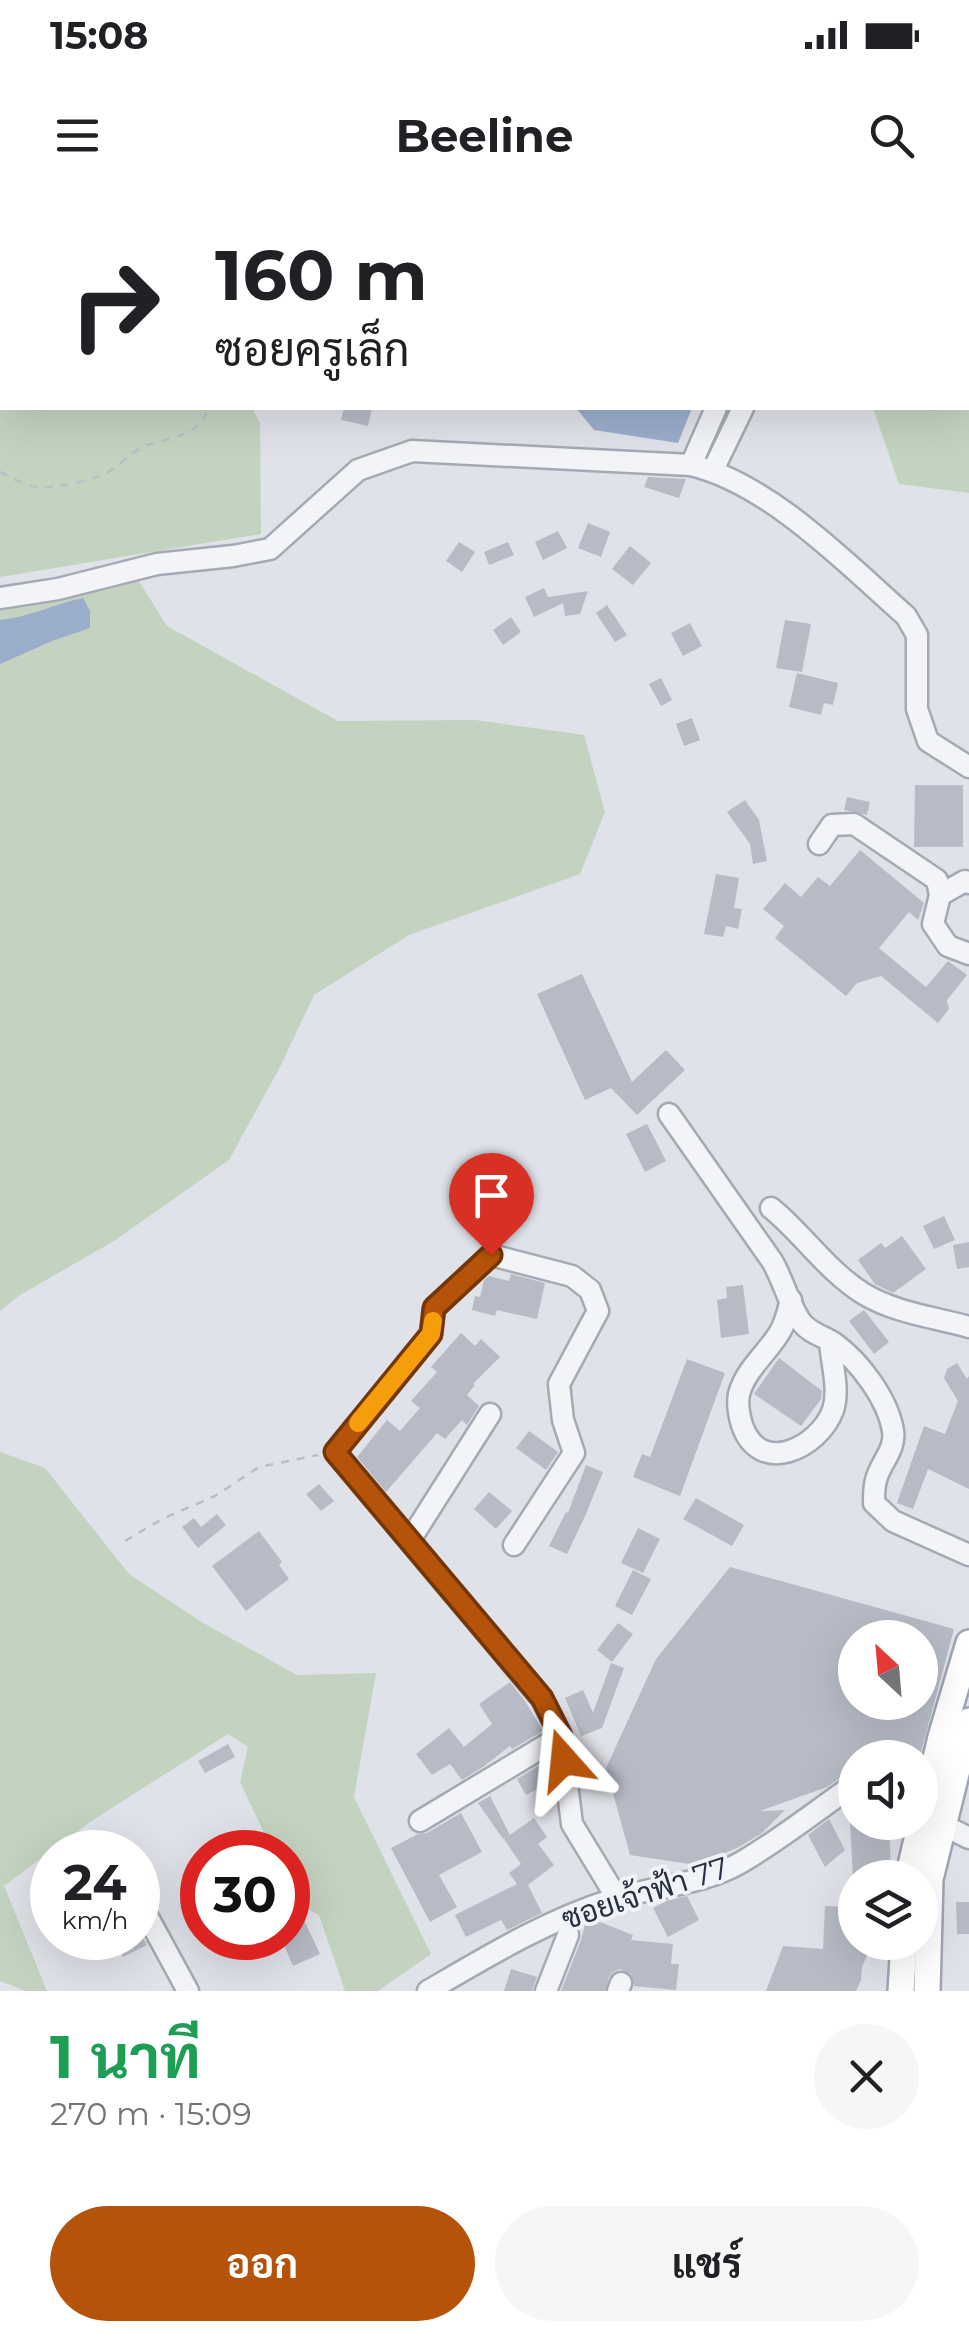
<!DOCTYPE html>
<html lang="th">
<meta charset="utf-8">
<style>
:root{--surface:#fff;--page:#f6f6f6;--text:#202124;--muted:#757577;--accent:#b45309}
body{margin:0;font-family:Montserrat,Sarabun,sans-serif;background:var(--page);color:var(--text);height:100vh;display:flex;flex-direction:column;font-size:38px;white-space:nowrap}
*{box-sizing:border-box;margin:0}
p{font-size:32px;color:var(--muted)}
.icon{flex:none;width:55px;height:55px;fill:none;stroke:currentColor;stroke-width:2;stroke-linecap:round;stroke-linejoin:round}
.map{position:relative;height:1791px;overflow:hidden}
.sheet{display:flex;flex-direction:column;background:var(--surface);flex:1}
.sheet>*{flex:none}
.top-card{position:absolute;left:0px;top:0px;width:970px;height:210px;box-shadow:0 10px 40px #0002;background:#fff;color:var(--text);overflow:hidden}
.needle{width:65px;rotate:334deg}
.fabs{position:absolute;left:838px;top:1420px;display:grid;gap:20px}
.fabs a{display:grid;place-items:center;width:100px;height:100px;border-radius:50%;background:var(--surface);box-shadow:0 10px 40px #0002;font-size:50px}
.speed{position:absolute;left:30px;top:1630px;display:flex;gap:20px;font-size:50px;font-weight:700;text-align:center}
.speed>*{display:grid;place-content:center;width:130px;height:130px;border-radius:50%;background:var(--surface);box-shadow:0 10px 40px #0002;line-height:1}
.speed small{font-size:25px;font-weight:400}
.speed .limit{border:15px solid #d22;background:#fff;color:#111}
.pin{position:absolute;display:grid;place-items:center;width:85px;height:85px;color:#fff;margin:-102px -42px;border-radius:50% 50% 50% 0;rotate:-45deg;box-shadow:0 0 10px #0007}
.pin .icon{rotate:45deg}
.me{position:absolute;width:110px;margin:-55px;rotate:342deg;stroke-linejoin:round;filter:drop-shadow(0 0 8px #0008)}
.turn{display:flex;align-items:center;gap:35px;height:210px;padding:0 50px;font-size:45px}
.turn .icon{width:130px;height:130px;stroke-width:2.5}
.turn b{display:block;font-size:70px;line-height:85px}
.round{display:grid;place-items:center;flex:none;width:105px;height:105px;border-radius:52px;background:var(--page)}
.headline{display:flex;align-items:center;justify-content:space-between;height:170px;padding:0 50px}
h1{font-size:60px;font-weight:700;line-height:75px;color:#1e9e55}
.action{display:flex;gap:20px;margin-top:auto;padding:20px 50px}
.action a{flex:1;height:115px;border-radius:60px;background:var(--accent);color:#fff;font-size:40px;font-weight:700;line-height:115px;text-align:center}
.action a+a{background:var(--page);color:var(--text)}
.status{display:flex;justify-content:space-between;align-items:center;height:70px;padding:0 50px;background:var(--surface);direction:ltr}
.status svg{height:28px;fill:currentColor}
header{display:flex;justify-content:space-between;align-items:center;height:130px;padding:0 50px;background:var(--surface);font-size:45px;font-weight:700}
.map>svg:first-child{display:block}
.green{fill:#c3d3c0}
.water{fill:#9aadca}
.building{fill:#b7bbc6;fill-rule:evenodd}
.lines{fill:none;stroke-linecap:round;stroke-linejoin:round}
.minor-casing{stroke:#a5a9b3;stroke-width:25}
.major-casing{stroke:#9fa5b5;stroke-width:30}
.path{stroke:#b9bdc4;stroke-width:2.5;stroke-dasharray:8 8;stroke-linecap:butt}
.minor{stroke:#f2f4f7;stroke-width:20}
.major{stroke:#fff;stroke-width:25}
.route-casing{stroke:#753606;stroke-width:25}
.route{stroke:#b45309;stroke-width:18}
.slow{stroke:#f59e0b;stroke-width:18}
.labels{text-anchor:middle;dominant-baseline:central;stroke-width:8;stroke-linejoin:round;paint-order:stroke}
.street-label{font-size:30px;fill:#282f41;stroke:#eff2f6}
</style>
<div class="status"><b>15:08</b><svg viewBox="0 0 49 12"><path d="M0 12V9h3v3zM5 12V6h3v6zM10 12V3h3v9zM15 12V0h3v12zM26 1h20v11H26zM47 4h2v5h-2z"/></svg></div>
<header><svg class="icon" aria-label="menu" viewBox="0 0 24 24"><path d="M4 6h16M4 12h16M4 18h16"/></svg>Beeline<svg class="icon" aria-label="search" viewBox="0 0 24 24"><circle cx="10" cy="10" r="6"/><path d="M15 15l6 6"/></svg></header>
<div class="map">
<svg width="969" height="1791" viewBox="0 0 969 1791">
<rect width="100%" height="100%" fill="#e0e2e9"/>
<g class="green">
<path d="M 0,0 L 228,0 L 227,2 L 2,2 L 2,208 L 252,208 L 260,223 L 261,334 L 0,377 Z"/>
<path d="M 905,0 L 969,0 L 969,293 L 899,284 L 873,208 L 968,208 L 968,2 L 906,2 Z"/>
<path d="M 132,370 L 167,426 L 338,521 L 475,520 L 584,535 L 605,612 L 580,674 L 409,735 L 314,795 L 280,867 L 229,960 L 114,1041 L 20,1095 L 0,1111 L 0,390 Z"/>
<path d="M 0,1252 L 45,1268 L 129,1374 L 200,1421 L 297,1475 L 376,1473 L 354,1597 L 431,1754 L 378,1791 L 345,1791 L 319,1715 L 288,1700 L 288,1652 L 273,1652 L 240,1582 L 248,1547 L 228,1534 L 90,1622 L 4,1686 L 47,1791 L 26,1791 L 0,1781 Z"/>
</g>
<g class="water">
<path d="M 576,208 L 692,208 L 678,243 L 594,230 Z"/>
<path d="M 83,398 L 90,411 L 90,428 L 52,441 L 0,464 L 0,420 C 29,417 55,404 83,398 Z"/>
</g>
<g class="building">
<path d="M 344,208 L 372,208 L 368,226 L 341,220 Z"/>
<path d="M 648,277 L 686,279 L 679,298 L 644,287 Z"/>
<path d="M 588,323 L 610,332 L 601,357 L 578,348 Z"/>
<path d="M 558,331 L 567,348 L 543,360 L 535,342 Z"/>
<path d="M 459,342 L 475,352 L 462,372 L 446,361 Z"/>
<path d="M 508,342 L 514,355 L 489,365 L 484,352 Z"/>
<path d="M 630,346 L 651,363 L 633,385 L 612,369 Z"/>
<path d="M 544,388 L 548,397 L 588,391 L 580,414 L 565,416 L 563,403 L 534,417 L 525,397 Z"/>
<path d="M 607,405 L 627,435 L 615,442 L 596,413 Z"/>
<path d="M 511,417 L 521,432 L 503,445 L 493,430 Z"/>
<path d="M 785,420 L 811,424 L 802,472 L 776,468 Z"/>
<path d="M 690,423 L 702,446 L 683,456 L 671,433 Z"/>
<path d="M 797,473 L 838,483 L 833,505 L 824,503 L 821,515 L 789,507 Z"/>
<path d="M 661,478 L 672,500 L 661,506 L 649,484 Z"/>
<path d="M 692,518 L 700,540 L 684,546 L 676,524 Z"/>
<path d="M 915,585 L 963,585 L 963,647 L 914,647 Z"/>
<path d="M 847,597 L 870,602 L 867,615 L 844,610 Z"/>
<path d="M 745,600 L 759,620 L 767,661 L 753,664 L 750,644 L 727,612 Z"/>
<path d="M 860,650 L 924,703 L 918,720 L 909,712 L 879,748 L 926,787 L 948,761 L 967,775 L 947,800 L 949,809 L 938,823 L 881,776 L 857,783 L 846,796 L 775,738 L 784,726 L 763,709 L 785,683 L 801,697 L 818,677 L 830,686 Z"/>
<path d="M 716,674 L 739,678 L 734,708 L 742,709 L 738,729 L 726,726 L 723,737 L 704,734 Z"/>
<path d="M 582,774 L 632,882 L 666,850 L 685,870 L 637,915 L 611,888 L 585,900 L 537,794 Z"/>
<path d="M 647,924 L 666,961 L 645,972 L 626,934 Z"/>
<path d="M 944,1016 L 955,1040 L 934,1049 L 923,1026 Z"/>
<path d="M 902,1036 L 926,1069 L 893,1093 L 875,1084 L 858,1060 L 881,1043 L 885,1048 Z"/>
<path d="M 969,1042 L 969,1067 L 957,1069 L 953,1045 Z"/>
<path d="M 511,1074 L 545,1083 L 537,1119 L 497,1110 L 495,1116 L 472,1110 L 475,1096 L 480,1097 L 484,1080 L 489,1076 L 509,1081 Z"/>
<path d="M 743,1085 L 749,1134 L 721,1138 L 717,1100 L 727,1098 L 726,1087 Z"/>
<path d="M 864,1110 L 889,1142 L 874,1154 L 849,1121 Z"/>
<path d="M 461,1133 L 475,1146 L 481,1139 L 500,1157 L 473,1184 L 475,1185 L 467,1195 L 479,1206 L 467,1225 L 462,1220 L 445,1239 L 437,1233 L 386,1292 L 357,1257 L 387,1220 L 400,1231 L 420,1208 L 411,1201 L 437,1172 L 431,1167 Z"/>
<path d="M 779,1158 L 822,1191 L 821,1199 L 801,1226 L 754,1194 Z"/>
<path d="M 687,1159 L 725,1173 L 680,1296 L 633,1277 L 642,1254 L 650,1257 Z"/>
<path d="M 957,1163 L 967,1179 L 969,1176 L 969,1289 L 928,1269 L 913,1309 L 897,1303 L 924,1226 L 945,1234 L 958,1201 L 944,1178 L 947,1169 Z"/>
<path d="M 529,1231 L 558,1252 L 546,1270 L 516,1248 Z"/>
<path d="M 586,1265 L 603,1272 L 586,1314 L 567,1354 L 549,1346 L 566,1312 L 568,1313 Z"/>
<path d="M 319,1284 L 334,1301 L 321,1311 L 306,1294 Z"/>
<path d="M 489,1292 L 512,1311 L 496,1329 L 474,1309 Z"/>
<path d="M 696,1298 L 744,1325 L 732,1346 L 683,1319 Z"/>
<path d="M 217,1314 L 226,1325 L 198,1348 L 182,1327 L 194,1318 L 201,1327 Z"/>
<path d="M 638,1328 L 660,1339 L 643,1373 L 621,1363 Z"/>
<path d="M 259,1331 L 282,1362 L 279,1365 L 289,1379 L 246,1411 L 212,1366 Z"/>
<path d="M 730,1367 L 954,1429 L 921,1552 L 906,1558 L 855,1558 L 855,1570 L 847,1573 L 827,1587 L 760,1611 L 785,1610 L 762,1633 L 739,1647 L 696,1665 L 630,1655 L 606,1568 L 656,1459 ZM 855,1438 L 920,1438 L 920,1502 L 855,1502 Z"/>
<path d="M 633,1370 L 651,1379 L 632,1415 L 615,1406 Z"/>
<path d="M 618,1423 L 633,1434 L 612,1462 L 597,1450 Z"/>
<path d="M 611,1463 L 624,1468 L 602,1528 L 581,1536 L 565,1498 L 583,1490 L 593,1513 Z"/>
<path d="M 510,1482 L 525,1501 L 543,1531 L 512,1549 L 510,1546 L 483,1567 L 462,1580 L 450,1564 L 432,1575 L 416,1554 L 449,1528 L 464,1547 L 492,1524 L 479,1504 Z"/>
<path d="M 228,1544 L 235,1557 L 205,1573 L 198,1561 Z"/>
<path d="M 550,1559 L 553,1581 L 526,1595 L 517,1579 Z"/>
<path d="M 490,1596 L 510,1635 L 503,1639 L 478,1603 Z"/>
<path d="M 461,1613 L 482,1652 L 439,1675 L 457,1707 L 430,1722 L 391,1648 L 418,1634 L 427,1633 Z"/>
<path d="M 534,1618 L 547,1637 L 538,1644 L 554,1665 L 528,1685 L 542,1713 L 507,1730 L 501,1720 L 466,1737 L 455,1715 L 517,1684 L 509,1673 L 521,1664 L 504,1639 Z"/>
<path d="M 829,1619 L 845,1650 L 825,1667 L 808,1635 Z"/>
<path d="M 850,1622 L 889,1622 L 891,1670 L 883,1670 L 883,1678 L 853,1678 Z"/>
<path d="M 687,1696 L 699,1720 L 668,1737 L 653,1708 L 668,1700 Z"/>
<path d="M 956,1702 L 969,1702 L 969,1734 L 957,1734 Z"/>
<path d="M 825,1706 L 855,1707 L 855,1742 L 873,1742 L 862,1767 L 861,1780 L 856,1791 L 766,1791 L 783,1746 L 823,1749 Z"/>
<path d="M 304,1720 L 320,1754 L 293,1766 L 281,1738 L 288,1738 L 288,1728 Z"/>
<path d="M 595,1720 L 633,1735 L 631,1740 L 673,1744 L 671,1764 L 679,1764 L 676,1790 L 634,1786 L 631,1774 L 620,1769 L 613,1772 L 609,1777 L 605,1791 L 561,1791 L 581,1740 L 585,1724 Z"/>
<path d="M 113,1738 L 143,1738 L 147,1745 L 123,1757 Z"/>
<path d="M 511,1769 L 537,1777 L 532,1791 L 504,1791 Z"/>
</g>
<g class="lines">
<g class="minor-casing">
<g id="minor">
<path d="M 492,0 L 496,2"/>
<path d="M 691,265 L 716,208"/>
<path d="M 713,270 L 743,208"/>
<path d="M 0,398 L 58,389 L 157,364 L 233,356 L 270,349 L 358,270 L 412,251 L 691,265 C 770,284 846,363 906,416 L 917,435 L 917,509 L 928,541 L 969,567"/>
<path d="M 819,644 L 832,625 L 854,624 L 937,680 L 940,695 L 933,724 L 948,746 L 969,754"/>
<path d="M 940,695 L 965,681 L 969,683"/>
<path d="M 669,914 L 772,1061 C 783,1079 790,1108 802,1123 C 810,1133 823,1136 834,1143 C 859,1161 888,1199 893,1231 C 896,1250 880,1263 876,1280 C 874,1287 874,1296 874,1303 L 893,1321 L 969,1355"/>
<path d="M 771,1008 C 803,1034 828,1072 864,1094 C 896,1113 933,1117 969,1127"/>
<path d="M 791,1100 C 788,1110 786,1121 781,1130 C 769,1152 746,1168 739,1194 C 737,1204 739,1215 742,1225 C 760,1277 819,1248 833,1210 C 840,1189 831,1162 830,1141"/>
<path d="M 410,1340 L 490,1214"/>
<path d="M 514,1345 L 574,1253 L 563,1220 L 559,1184 L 598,1111 L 590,1090 L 572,1076 L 491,1055 L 434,1108 L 431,1134 L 335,1252 L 542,1499 L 561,1536 L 572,1624 L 617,1698"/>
<path d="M 933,1620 L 969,1638"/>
<path d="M 420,1621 L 561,1536"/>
<path d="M 138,1699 L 188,1791"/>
<path d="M 428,1791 C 488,1756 547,1720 614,1699 C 657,1685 699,1686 740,1663 C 780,1640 817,1610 855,1584"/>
<path d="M 546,1791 L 568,1735"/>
<path d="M 618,1791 L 621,1783"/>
</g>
</g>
<g class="major-casing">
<g id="major">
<path d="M 908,1678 L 941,1537 L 969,1443"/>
<path d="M 901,1791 L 904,1742"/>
<path d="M 927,1791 L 930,1679 L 969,1521"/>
</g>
</g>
<g class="path">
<path d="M 159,2 L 160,0"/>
<path d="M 181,2 L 184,0"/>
<path d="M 0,59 L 2,60"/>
<path d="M 0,272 C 11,277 25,286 37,287 C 55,289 98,280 113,269 C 124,261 132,251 145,246 C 169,236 200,238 208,208"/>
<path d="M 125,1341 L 162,1319 L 215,1296 L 259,1267 L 318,1255"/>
</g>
<use href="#minor" class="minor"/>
<use href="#major" class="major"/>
</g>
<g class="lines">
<g class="route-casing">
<path id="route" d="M 491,1055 L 434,1108 L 431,1134 L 335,1252 L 542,1498 L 561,1536 L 564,1560"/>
</g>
<use href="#route" class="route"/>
<path class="slow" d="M 358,1223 L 431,1134 L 433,1121"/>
</g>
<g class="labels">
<g class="street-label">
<text transform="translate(645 1693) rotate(-18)">ซอยเจ้าฟ้า 77</text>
</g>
</g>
</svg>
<div class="fabs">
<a><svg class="needle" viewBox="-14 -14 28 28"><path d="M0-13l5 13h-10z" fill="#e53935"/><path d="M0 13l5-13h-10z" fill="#757577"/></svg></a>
<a><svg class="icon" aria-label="sound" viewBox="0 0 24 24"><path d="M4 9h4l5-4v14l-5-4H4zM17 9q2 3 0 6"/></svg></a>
<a><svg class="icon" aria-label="layers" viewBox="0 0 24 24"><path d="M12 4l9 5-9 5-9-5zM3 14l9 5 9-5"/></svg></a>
</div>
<div class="speed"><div>24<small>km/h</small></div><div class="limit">30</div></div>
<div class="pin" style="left:491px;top:1055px;background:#d93025"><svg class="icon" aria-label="arrive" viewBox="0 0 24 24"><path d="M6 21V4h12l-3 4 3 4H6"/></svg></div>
<svg class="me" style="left:564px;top:1560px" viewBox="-20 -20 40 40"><path d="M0-17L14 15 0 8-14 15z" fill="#b45309" stroke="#fff" stroke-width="4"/></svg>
<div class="top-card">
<div class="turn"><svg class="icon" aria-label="right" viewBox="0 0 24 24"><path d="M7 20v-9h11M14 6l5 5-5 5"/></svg><div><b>160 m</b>ซอยครูเล็ก</div></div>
</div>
</div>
<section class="sheet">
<div class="headline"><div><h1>1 นาที</h1><p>270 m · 15:09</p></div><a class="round"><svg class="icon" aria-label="close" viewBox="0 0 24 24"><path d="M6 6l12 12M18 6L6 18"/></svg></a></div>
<div class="action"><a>ออก</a><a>แชร์</a></div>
</section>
